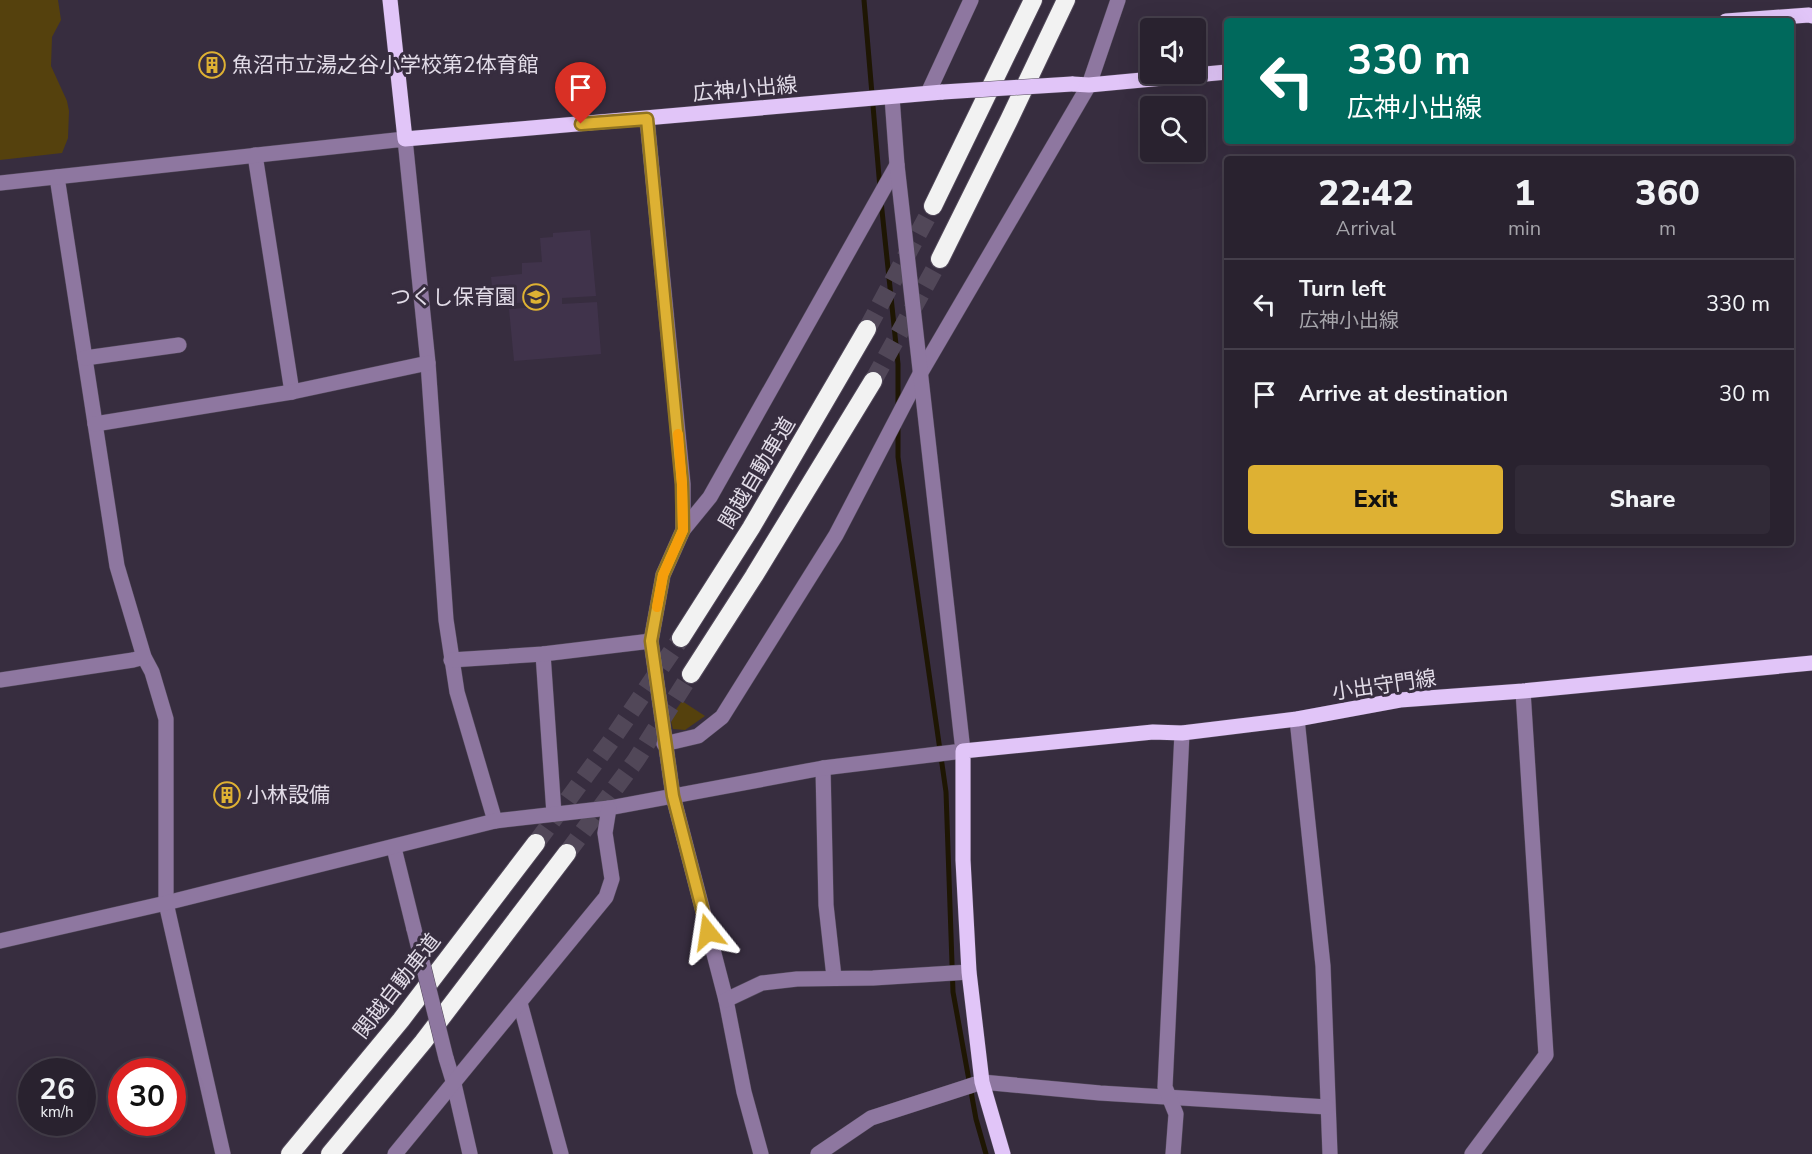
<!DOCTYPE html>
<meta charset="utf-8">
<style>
:root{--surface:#29222f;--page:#312a37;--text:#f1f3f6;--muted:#a5a4aa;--line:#453f4b;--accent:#deb133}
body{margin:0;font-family:"Nunito Sans","Noto Sans JP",sans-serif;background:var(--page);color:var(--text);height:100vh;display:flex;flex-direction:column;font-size:22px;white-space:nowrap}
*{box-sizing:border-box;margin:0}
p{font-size:20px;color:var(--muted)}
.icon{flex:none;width:33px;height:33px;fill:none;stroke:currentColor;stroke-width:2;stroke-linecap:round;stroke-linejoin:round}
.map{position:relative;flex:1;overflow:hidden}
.details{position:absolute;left:1224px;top:156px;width:570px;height:390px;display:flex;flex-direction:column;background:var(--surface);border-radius:6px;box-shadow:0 6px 24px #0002,0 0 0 2px var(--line)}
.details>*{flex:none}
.top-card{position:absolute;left:1224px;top:18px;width:570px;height:126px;border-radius:6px;box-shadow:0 6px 24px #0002,0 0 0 2px var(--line);background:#00695c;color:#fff;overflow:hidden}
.controls{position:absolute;left:1140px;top:18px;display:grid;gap:12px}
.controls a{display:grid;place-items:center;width:66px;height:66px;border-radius:6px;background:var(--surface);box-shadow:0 6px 24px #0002,0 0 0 2px var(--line);font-size:30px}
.speed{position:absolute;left:18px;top:1058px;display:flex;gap:12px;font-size:30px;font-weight:700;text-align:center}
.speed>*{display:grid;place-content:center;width:78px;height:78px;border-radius:50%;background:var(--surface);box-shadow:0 6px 24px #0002,0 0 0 2px var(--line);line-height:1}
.speed small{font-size:15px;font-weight:400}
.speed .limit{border:9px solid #d22;background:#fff;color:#111}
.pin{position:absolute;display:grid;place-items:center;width:51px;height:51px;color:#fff;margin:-62px -26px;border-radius:50% 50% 50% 0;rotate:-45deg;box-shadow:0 0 6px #0007}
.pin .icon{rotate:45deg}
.me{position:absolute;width:66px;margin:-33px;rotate:345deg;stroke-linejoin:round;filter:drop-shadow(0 0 4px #0008)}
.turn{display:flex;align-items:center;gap:21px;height:126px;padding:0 24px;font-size:27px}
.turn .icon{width:78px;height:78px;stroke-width:2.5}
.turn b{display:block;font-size:42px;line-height:51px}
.eta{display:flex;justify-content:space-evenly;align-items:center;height:102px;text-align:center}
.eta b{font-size:36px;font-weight:800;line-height:42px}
.action{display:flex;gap:12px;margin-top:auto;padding:12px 24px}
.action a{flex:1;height:69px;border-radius:6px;background:var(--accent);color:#111;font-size:24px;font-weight:800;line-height:69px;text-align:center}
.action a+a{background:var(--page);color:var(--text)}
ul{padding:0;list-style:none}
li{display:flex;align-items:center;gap:18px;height:90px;padding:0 24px;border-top:2px solid var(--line)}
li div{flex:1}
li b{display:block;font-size:22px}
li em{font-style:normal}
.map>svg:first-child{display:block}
.built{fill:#40334b}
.green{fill:#55410d}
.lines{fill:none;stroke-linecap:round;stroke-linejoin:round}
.stream{stroke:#1e1603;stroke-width:5}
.highway-tunnel{stroke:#514758;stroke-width:18;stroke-dasharray:18 9;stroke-linecap:butt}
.minor-casing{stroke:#52495a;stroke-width:16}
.major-casing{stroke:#52495a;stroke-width:16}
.highway-casing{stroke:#52495a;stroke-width:20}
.minor{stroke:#8e77a0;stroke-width:15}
.major{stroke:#e1c5f8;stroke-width:15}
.highway{stroke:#f2f2f2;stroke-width:18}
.minor-bridge-casing{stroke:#52495a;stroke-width:16;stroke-linecap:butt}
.major-bridge-casing{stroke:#52495a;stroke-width:16;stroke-linecap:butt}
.minor-bridge{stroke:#8e77a0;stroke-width:15}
.major-bridge{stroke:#e1c5f8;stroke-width:15}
.route-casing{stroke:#907321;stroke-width:15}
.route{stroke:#deb133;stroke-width:10}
.slow{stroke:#f59e0b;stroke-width:10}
.labels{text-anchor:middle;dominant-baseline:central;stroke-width:6;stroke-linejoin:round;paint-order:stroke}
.poi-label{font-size:21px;fill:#e2dce8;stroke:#372d3f;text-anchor:start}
.street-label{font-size:21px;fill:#e2dce8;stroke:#372d3f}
</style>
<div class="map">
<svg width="1812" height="1154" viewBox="0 0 1812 1154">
<rect width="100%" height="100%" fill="#372d3f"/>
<path class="built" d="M 590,230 L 596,296 L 562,298 L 562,304 L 597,302 L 601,354 L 514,361 L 509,309 L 541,307 L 541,301 L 494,305 L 491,277 L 522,274 L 522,263 L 542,262 L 540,238 L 553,237 L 553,233 Z"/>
<g class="green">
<path d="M 0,0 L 58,0 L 61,20 L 52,37 L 51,66 L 67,101 L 69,111 L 68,138 L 62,153 L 0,160 Z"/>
<path d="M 682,701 L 705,716 L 685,730 L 673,729 L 670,718 Z"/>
</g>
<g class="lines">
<g class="stream">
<path d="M 864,0 L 880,188"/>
<path d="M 881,201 L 898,364 L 898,406"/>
<path d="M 898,428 L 898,457 L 946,792 L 953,992 L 976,1119 L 986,1154"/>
</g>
<g class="highway-tunnel">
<path d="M 867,329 L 933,206"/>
<path d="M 873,381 L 940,259"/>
<path d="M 536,843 L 611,741 L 681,638"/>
<path d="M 567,853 L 636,760 L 691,674"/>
</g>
<g class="minor-casing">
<g id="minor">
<path d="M 928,93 L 971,0"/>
<path d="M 647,119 L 683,484 L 683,530 L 663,575 L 651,641 L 673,796 L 726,1000 L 744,1092 L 761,1154"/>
<path d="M 255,155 L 292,392"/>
<path d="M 57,177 L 117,566 L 144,657 L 152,672 L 166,719 L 166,903 L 223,1154"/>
<path d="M 0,183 L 405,139 L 428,363 L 446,620 L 457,692 L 495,821"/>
<path d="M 85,358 L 179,345"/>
<path d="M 95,424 L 292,392 L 428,363"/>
<path d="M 683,530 L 710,497 L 897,165"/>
<path d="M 543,654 L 554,814"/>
<path d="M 451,660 L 543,654 L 651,641"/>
<path d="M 0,680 L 133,660 L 144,657"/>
<path d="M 1297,719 L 1323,966 L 1330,1154"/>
<path d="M 664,744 L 698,736 L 722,717 L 836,535 L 920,374 L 1089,85 L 1118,0"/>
<path d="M 823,768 L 826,905 L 834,977"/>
<path d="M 394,848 L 414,929"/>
<path d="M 0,941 L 166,903 L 495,821 L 609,808 L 823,768 L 963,751 L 897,165 L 892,97"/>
<path d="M 726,1000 L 762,983 L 797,979 L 873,978 L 969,972"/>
<path d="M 520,1003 L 561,1154"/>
<path d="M 446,1058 L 454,1084 L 470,1154"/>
<path d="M 395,1154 L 606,897 L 612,879 L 605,833 L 609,808"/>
<path d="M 818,1154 L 871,1118 L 982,1082 L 1100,1093 L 1327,1107"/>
<path d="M 1173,1154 L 1176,1114 L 1165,1087 L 1182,733"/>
<path d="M 1472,1154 L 1546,1055 L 1523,691"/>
</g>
</g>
<g class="major-casing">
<g id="major">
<path d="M 390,0 L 405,139 L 943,92"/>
<path d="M 1726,21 L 1809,15 L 1812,16"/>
<path d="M 1072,84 L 1089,85 L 1227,72"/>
<path d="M 1003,1154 L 982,1082 L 969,972 L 963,860 L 963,751 L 1153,732 L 1182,733 L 1297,719 L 1400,700 L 1523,691 L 1812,663"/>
</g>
</g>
<g class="highway-casing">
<g id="highway">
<path d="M 933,206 L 1033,0"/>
<path d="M 940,259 L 1009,120 L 1066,0"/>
<path d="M 681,638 L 751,528 L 867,329"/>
<path d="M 691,674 L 754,576 L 873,381"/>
<path d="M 290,1154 L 401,1020 L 536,843"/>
<path d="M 330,1154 L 423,1042 L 567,853"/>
</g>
</g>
<use href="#minor" class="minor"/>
<use href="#major" class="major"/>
<use href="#highway" class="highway"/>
<g class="minor-bridge-casing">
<path id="minor-bridge" d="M 414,929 L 446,1058"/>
</g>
<g class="major-bridge-casing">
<path id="major-bridge" d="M 943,92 L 1072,84"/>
</g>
<use href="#minor-bridge" class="minor-bridge"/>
<use href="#major-bridge" class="major-bridge"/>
</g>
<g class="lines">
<g class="route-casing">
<path id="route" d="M 581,124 L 647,119 L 682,484 L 683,530 L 663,575 L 651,641 L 673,796 L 708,932"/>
</g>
<use href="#route" class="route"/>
<path class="slow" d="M 657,607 L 663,575 L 683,530 L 682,484 L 678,434"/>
</g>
<defs>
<g id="building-ring" transform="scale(1.35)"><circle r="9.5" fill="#372d3f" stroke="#deb133" stroke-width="1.5"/><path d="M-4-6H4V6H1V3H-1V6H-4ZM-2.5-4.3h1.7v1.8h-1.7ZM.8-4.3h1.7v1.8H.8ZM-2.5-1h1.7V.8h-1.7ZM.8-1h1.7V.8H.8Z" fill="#deb133"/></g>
<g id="school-ring" transform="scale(1.35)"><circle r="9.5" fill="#372d3f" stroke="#deb133" stroke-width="1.5"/><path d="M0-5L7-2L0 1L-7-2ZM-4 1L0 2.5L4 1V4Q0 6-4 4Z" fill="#deb133"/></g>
</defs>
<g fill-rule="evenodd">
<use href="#building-ring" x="212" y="65"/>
<use href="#school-ring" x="536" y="297"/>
<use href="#building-ring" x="227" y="795"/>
</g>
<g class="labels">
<g class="poi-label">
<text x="232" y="65">魚沼市立湯之谷小学校第2体育館</text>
<text x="516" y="297" text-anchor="end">つくし保育園</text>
<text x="246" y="795">小林設備</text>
</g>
<g class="street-label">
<text transform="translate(745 89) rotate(-5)">広神小出線</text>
<text transform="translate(757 473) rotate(-59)">関越自動車道</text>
<text transform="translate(1384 685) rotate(-8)">小出守門線</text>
<text transform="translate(397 986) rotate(-52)">関越自動車道</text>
</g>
</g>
</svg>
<div class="controls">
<a><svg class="icon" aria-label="sound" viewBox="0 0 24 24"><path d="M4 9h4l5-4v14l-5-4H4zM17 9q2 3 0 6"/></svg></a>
<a><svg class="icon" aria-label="search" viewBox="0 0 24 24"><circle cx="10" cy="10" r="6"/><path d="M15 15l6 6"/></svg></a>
</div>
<div class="speed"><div>26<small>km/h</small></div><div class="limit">30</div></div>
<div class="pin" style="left:581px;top:124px;background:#d93025"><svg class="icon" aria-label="arrive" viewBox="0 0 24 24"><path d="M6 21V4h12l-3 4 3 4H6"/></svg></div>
<svg class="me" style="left:708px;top:932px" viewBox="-20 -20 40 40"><path d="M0-17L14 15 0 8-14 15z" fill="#deb133" stroke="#fff" stroke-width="4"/></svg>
<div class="top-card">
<div class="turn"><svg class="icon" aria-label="left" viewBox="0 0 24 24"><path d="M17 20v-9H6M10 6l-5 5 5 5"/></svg><div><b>330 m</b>広神小出線</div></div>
</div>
<section class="details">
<div class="eta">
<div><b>22:42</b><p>Arrival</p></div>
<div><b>1</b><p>min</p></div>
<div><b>360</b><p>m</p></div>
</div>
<ul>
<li><svg class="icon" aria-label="left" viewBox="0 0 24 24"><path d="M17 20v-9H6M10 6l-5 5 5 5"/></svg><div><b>Turn left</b><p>広神小出線</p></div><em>330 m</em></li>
<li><svg class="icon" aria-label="arrive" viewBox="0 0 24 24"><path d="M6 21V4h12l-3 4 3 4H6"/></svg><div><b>Arrive at destination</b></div><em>30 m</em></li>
</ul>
<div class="action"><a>Exit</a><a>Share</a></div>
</section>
</div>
